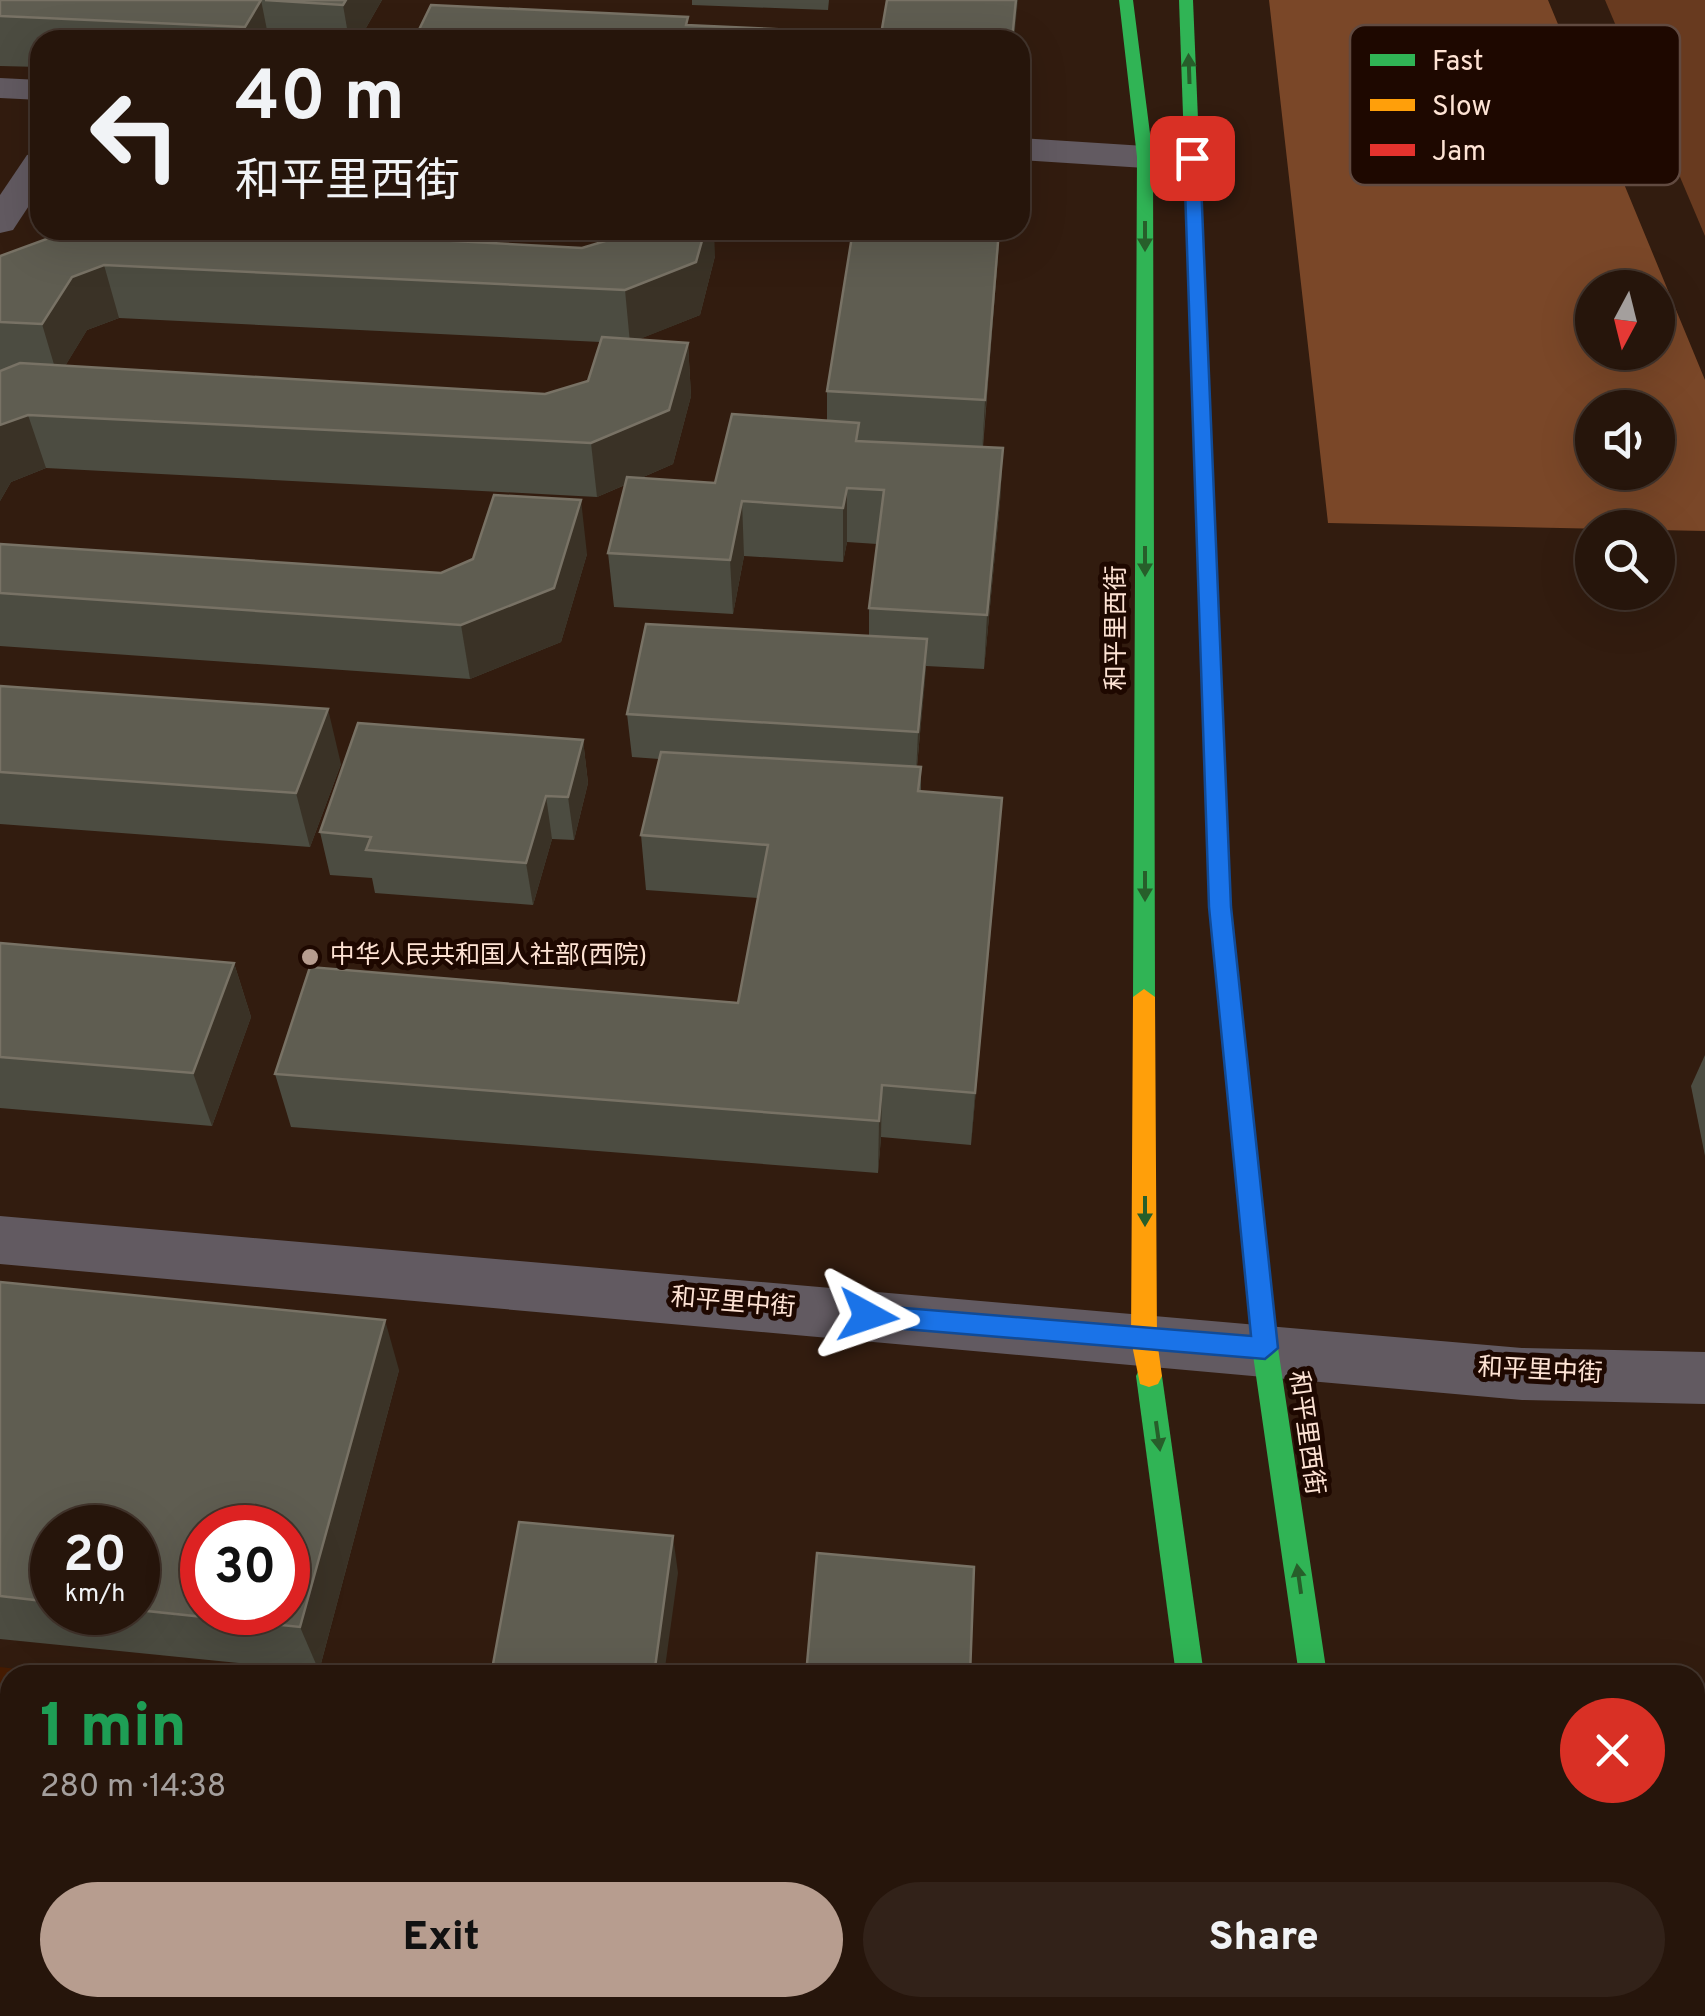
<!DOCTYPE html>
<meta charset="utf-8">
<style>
:root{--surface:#26150b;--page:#322219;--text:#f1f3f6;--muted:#a49f9d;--line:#42342c;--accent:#b79d8f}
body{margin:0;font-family:Overpass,"Noto Sans SC",sans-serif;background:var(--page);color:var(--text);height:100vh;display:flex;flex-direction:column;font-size:38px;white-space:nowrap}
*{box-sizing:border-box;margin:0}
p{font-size:32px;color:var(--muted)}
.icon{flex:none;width:55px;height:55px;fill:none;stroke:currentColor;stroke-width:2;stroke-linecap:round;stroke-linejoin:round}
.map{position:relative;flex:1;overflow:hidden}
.drawer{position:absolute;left:0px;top:1665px;width:1705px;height:352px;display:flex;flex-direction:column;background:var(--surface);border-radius:30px 30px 0 0;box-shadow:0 10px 40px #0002,0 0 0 2px var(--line)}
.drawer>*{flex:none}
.top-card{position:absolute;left:30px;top:30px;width:1000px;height:210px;border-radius:30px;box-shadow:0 10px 40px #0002,0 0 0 2px var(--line);background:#26150b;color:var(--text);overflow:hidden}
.needle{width:65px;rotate:187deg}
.controls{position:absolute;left:1575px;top:270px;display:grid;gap:20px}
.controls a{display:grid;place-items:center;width:100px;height:100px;border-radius:50%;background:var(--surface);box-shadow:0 10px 40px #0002,0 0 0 2px var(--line);font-size:50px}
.speed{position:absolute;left:30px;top:1505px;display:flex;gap:20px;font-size:50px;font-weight:700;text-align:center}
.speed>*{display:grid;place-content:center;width:130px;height:130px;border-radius:50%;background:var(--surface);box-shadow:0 10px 40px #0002,0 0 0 2px var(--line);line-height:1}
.speed small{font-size:25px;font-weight:400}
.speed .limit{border:15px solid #d22;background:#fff;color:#111}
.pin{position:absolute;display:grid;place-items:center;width:85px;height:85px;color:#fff;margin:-42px;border-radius:20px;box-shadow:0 5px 15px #0006}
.me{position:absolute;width:110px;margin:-55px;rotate:95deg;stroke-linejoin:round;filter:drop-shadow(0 0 8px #0008)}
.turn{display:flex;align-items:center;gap:35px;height:210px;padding:0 40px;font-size:45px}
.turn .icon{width:130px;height:130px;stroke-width:2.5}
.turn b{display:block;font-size:70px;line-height:85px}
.round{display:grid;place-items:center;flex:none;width:105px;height:105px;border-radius:52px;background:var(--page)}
.head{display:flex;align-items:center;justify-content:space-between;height:170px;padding:0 40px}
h1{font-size:60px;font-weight:800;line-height:75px;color:#1e9e55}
.cta{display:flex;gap:20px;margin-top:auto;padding:20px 40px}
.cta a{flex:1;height:115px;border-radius:60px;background:var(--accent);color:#111;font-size:40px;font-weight:800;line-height:115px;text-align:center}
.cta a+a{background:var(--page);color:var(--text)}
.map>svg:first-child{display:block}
.built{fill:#471c02}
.green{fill:#683a1f}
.forest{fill:#7a4728;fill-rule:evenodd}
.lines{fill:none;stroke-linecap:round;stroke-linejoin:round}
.street{fill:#625a61;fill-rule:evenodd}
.fast{fill:#30b455;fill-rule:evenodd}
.slow{fill:#ff9f0a;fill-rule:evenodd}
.jam{fill:#e5322d;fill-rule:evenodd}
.wall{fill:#4c4c41;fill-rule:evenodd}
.shaded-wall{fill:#3a3226}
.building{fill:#5f5d51;stroke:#787265;stroke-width:2.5;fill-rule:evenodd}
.oneway{fill:#275e2a}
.route{fill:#1a73e8;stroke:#114b97;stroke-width:2.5}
.poi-dot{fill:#b79d8f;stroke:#1e0800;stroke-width:4}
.labels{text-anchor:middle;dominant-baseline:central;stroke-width:10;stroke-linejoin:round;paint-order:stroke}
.street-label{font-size:25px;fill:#fee3d4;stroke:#1e0800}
.poi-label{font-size:25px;fill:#fee3d4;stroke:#1e0800;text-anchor:start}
.key{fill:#1e0800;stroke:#614a40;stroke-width:2.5}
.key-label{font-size:28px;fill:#fee3d4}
</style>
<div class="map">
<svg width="1705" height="2016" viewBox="0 0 1705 2016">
<rect width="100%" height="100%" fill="#321c0f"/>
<path class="built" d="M 0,1667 L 72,1675 L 10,1675 L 10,2008 L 361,2008 L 359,2016 L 0,2016 Z"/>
<path class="green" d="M 1605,0 L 1705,0 L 1705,236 Z"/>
<path class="forest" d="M 1269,0 L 1548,0 L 1705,380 L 1705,531 L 1328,523 ZM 1592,288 L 1658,288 L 1658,352 L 1592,352 ZM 1592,408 L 1658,408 L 1658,472 L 1592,472 Z"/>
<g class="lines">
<g class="street">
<path d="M 0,78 L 40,80 L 40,100 L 0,98 Z"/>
<path d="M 1020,138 L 1145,146 L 1157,150 L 1163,157 L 1157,164 L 1145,168 L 1020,160 Z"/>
<path d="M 40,152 L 40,189 L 13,230 L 0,233 L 0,195 L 27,155 Z"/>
<path d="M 0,1216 L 1522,1348 L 1705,1352 L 1705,1404 L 1522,1400 L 0,1264 Z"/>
</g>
<g class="fast">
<path d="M 1119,0 L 1133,0 L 1153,157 L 1155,997 L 1144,1005 L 1133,997 L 1137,157 Z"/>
<path d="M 1179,0 L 1193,0 L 1217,574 L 1208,580 L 1199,574 Z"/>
<path d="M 1246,1151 L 1254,1154 L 1258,1161 L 1278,1348 L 1327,1675 L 1299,1675 L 1252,1348 L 1234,1161 L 1238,1154 Z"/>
<path d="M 1149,1365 L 1158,1368 L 1162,1376 L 1204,1675 L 1176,1675 L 1136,1376 L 1140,1368 Z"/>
<path d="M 1203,2008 L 1234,2008 L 1236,2016 L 1204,2016 Z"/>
<path d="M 1337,2008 L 1368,2008 L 1369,2016 L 1337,2016 Z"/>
</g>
<path class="slow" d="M 1144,989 L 1155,997 L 1157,1340 L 1162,1376 L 1158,1384 L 1149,1387 L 1140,1384 L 1131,1340 L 1133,997 Z"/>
<path class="jam" d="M 1208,568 L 1217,574 L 1231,907 L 1258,1161 L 1254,1168 L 1238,1168 L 1234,1161 L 1209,907 L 1199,574 Z"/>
</g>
<g class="wall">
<path d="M 0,0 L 382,0 L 359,40 L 40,40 L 40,67 L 0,66 Z"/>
<path d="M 692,0 L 829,0 L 828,10 L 692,5 Z"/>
<path d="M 50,230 L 248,230 L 715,256 L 700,315 L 639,339 L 688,343 L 691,396 L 673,464 L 641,478 L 715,483 L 827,420 L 827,391 L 853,230 L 1000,230 L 983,447 L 1003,448 L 1000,502 L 984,669 L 926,666 L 917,767 L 921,767 L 921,791 L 1002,798 L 971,1145 L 881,1137 L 878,1173 L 291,1127 L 275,1074 L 738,1003 L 758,898 L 646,890 L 641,835 L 659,759 L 632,757 L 627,714 L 869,636 L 869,608 L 877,544 L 847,542 L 843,562 L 744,556 L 733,614 L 614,607 L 608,553 L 625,485 L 597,497 L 46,468 L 11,482 L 0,501 L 0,256 L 54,236 L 52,236 ZM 119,318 L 600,342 L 588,381 L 545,394 L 65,366 L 87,330 Z"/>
<path d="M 0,544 L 441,573 L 587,554 L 561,642 L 470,679 L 0,646 Z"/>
<path d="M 0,686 L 341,764 L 310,847 L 0,824 Z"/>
<path d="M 583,740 L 588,783 L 574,840 L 552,839 L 533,905 L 375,893 L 372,878 L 330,875 L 320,832 Z"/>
<path d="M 0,943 L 234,963 L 251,1017 L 212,1126 L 0,1108 Z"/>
<path d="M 1705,1055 L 1705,1156 L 1691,1086 Z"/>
<path d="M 0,1282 L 399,1370 L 319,1671 L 0,1639 ZM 52,1528 L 138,1528 L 138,1612 L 52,1612 Z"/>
</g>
<g class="shaded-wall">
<path d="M 261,0 L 269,40 L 247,40 L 245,27 Z"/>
<path d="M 346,0 L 382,0 L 359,40 L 349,40 L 343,5 Z"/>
<path d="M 1016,0 L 1018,0 L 1014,40 L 1012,40 Z"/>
<path d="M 705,230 L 714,230 L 715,256 L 700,315 L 630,343 L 625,290 Z"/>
<path d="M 999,230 L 1000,230 L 982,453 L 985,400 Z"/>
<path d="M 104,265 L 119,318 L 87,330 L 58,378 L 42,324 L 72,277 Z"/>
<path d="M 688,343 L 691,396 L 673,464 L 597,497 L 591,443 Z"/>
<path d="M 28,415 L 46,468 L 11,482 L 0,501 L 0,425 Z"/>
<path d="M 1003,448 L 1000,502 L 984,669 L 987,615 Z"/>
<path d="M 847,488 L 847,542 L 843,562 L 843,508 Z"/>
<path d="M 581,500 L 587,554 L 561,642 L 470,679 L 461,625 Z"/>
<path d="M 742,501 L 744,556 L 733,614 L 730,560 Z"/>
<path d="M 927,639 L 925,682 L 916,775 L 918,732 Z"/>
<path d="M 328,709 L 341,764 L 310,847 L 296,793 Z"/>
<path d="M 583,740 L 588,783 L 574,840 L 568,797 Z"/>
<path d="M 546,796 L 552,839 L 533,905 L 526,863 Z"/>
<path d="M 1002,798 L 998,852 L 971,1145 L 975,1093 Z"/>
<path d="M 234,963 L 251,1017 L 212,1126 L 193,1073 Z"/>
<path d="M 882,1085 L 881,1137 L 878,1173 L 879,1121 Z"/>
<path d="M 385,1320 L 399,1370 L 319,1671 L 300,1627 Z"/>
<path d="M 673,1536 L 678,1573 L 664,1675 L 654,1675 Z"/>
<path d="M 60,2008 L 100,2008 L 97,2016 L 57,2016 Z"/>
</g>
<g class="building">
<path d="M 0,0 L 261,0 L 245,27 L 0,16 Z"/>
<path d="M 265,0 L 346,0 L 343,5 Z"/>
<path d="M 887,0 L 1016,0 L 1012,40 L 880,40 Z"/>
<path d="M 431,5 L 688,17 L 686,25 L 817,31 L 816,40 L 414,40 Z"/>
<path d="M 71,230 L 248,230 L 582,248 L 622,236 L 624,230 L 705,230 L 696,262 L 625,290 L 104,265 L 72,277 L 42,324 L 0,322 L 0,256 Z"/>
<path d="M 853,230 L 999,230 L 985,400 L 827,391 Z"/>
<path d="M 602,337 L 688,343 L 669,410 L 591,443 L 28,415 L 0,425 L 0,371 L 20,363 L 545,394 L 588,381 Z"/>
<path d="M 732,414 L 859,423 L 856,441 L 1003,448 L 987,615 L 869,608 L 884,490 L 847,488 L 843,508 L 742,501 L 730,560 L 608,553 L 627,477 L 715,483 Z"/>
<path d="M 494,495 L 581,500 L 554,588 L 461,625 L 0,593 L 0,544 L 441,573 L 473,559 Z"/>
<path d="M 646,624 L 927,639 L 918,732 L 627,714 Z"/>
<path d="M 0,686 L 328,709 L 296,793 L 0,772 Z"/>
<path d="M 358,723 L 583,740 L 568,797 L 546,796 L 526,863 L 366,850 L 371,837 L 320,832 Z"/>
<path d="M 661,752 L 921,767 L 918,791 L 1002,798 L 975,1093 L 882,1085 L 879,1121 L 275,1074 L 310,967 L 738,1003 L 768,845 L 641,835 Z"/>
<path d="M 0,943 L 234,963 L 193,1073 L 0,1057 Z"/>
<path d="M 0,1282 L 385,1320 L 300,1627 L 138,1610 L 138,1528 L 52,1528 L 52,1602 L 0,1596 ZM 202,1528 L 288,1528 L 288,1612 L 202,1612 Z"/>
<path d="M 519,1522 L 673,1536 L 654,1675 L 491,1675 Z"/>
<path d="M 817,1553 L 974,1567 L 970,1675 L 806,1675 Z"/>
<path d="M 8,1733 L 10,1734 L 10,2008 L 60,2008 L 57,2016 L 0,2016 L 0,1755 Z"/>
</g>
<defs><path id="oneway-solid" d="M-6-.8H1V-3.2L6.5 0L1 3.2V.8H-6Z" transform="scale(2.5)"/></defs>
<g class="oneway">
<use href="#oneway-solid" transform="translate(1189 69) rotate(-92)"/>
<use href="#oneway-solid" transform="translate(1145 236) rotate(90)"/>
<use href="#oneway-solid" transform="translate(1145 561) rotate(90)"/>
<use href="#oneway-solid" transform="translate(1145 886) rotate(90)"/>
<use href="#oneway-solid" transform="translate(1145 1211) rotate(90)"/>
<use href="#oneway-solid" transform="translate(1158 1436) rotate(82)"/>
<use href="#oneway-solid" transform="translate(1299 1579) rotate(-98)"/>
</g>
<path class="route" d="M 1192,153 L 1200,158 L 1231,907 L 1278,1348 L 1265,1359 L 868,1326 L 856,1316 L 868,1305 L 1251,1336 L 1209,907 L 1184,158 Z"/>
<circle class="poi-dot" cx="310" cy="957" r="10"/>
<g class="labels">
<g class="street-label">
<text transform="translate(1118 628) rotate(-90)">和平里西街</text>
<text transform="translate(733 1304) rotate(5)">和平里中街</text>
<text transform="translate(1540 1372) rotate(3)">和平里中街</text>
<text transform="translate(1305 1433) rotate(82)">和平里西街</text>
</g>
<g class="poi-label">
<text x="330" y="957">中华人民共和国人社部(西院)</text>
</g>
</g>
<rect x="1350" y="25" width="330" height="160" rx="15" class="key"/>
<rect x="1370" y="54" width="45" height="12" fill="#30b455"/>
<rect x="1370" y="99" width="45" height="12" fill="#ff9f0a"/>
<rect x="1370" y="144" width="45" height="12" fill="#e5322d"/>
<g class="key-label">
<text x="1432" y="70">Fast</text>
<text x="1432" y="115">Slow</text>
<text x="1432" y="160">Jam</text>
</g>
</svg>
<div class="controls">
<a><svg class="needle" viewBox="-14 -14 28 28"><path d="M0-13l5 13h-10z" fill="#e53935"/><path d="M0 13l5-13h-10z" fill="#a49f9d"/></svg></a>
<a><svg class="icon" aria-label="sound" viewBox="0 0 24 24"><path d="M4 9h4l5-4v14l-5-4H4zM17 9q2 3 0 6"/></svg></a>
<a><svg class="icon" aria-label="search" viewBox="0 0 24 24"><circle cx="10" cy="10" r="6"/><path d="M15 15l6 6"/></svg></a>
</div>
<div class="speed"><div>20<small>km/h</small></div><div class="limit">30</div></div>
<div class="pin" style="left:1192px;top:158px;background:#d93025"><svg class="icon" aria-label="arrive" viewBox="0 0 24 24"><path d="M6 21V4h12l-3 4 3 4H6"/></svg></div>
<svg class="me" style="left:868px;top:1316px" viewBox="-20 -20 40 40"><path d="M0-17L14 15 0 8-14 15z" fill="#1a73e8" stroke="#fff" stroke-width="4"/></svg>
<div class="top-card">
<div class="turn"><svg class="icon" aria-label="left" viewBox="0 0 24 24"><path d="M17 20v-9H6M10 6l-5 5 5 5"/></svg><div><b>40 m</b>和平里西街</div></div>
</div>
<section class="drawer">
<div class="head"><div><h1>1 min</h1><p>280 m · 14:38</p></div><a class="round" style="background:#d93025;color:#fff"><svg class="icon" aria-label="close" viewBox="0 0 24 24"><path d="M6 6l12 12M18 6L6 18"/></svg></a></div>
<div class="cta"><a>Exit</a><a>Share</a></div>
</section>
</div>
